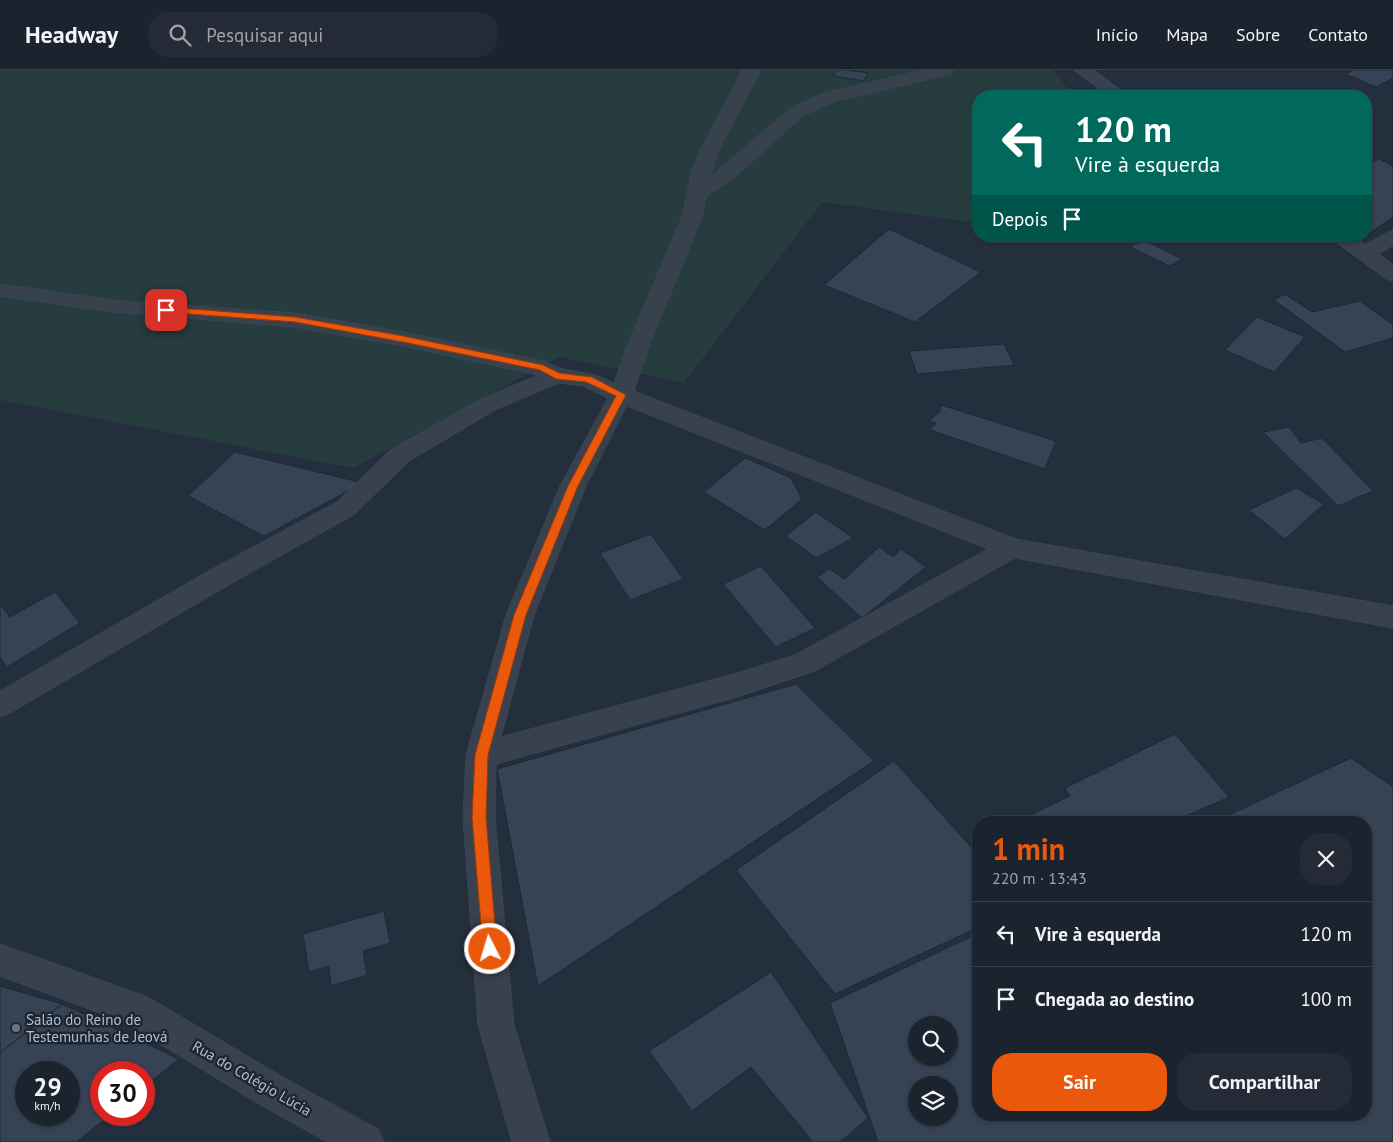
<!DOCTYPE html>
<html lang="pt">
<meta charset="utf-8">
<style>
:root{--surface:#1b232e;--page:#242b36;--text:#f1f3f6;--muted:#a0a4aa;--line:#39404a;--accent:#ea580c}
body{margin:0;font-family:"PT Sans",sans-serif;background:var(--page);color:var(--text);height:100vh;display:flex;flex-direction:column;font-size:19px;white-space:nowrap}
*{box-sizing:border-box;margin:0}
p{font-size:16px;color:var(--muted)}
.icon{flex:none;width:28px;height:28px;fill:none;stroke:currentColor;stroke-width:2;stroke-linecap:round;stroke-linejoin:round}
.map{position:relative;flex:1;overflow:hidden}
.side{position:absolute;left:972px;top:746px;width:400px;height:305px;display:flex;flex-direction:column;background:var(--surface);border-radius:20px;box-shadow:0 1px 4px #0004,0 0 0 1px var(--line)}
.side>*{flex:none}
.top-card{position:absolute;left:972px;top:20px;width:400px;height:152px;border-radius:20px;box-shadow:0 1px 4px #0004,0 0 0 1px var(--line);background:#00695c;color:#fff;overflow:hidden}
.controls{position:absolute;left:908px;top:946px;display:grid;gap:10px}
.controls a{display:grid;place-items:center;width:50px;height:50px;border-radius:50%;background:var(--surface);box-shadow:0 1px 4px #0004,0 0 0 1px var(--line);font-size:25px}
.speed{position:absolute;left:15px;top:991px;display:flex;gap:10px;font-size:25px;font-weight:700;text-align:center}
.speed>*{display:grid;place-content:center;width:65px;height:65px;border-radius:50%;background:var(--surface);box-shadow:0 1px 4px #0004,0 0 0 1px var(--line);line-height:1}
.speed small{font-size:12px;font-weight:400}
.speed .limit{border:8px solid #d22;background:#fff;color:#111}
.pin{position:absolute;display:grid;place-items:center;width:42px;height:42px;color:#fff;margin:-21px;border-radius:10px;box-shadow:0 2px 8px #0006}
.me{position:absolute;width:55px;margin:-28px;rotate:355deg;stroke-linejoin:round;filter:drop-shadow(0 0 4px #0008)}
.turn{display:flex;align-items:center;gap:18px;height:105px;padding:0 20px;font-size:22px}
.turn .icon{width:65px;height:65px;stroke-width:2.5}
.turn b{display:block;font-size:35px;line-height:42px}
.then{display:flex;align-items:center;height:48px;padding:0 20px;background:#0003;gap:10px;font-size:19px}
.round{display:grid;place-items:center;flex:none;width:52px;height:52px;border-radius:20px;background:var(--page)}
.summary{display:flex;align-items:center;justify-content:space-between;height:85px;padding:0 20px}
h1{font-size:30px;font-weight:600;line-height:38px;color:var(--accent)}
.primary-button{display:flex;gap:10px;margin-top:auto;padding:10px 20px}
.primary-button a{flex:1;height:58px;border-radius:20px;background:var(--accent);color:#fff;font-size:20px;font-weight:600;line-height:58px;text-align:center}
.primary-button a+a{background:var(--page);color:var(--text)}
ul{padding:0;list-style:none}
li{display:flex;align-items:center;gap:15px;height:65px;padding:0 20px;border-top:1px solid var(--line)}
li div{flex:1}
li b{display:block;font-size:19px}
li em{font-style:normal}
header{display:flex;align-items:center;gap:30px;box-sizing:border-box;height:70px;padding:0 25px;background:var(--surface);border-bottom:1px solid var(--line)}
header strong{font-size:24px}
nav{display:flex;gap:28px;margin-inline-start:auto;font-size:18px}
.search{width:350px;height:45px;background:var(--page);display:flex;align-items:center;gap:12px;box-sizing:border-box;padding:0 18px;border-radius:20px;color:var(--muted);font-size:19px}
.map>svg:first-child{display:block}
.green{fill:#263c3f}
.building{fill:#364354;stroke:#1f2835;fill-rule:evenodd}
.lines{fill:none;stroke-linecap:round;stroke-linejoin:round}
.street-casing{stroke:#414a57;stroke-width:1}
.street{fill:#38414e;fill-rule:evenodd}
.route{fill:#ea580c;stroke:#983908}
.worship-dot{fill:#6b7280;stroke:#1d2633;stroke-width:2}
.labels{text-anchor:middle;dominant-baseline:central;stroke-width:5;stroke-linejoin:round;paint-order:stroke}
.near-poi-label{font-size:15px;fill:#b4bcc9;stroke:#1d2633;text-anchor:start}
.near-street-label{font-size:15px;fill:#b4bcc9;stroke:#1d2633}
</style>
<header>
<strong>Headway</strong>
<div class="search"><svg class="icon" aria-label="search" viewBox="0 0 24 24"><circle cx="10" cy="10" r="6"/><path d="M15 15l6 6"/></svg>Pesquisar aqui</div>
<nav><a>Início</a><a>Mapa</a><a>Sobre</a><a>Contato</a></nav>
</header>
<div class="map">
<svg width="1393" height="1072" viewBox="0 0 1393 1072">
<rect width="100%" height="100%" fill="#242f3e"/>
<path class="green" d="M 0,0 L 1053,0 L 1073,26 L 979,26 L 979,153 L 822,132 L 684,313 L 559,287 L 353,398 L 0,330 Z"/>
<g class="building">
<path d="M 837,0 L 847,0 L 868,3 L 863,11 L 833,6 Z"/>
<path d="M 1353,0 L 1393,0 L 1393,8 L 1376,17 L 1346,4 Z"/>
<path d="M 1187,19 L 1194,26 L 1168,26 L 1164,22 Z"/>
<path d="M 1379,89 L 1393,96 L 1393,147 L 1367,165 L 1366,96 Z"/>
<path d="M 889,159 L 981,202 L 915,252 L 824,215 Z"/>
<path d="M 1144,170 L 1182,189 L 1170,196 L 1130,177 Z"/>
<path d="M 1285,224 L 1312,242 L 1360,231 L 1393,255 L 1393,268 L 1345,282 L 1274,230 Z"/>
<path d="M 1257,247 L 1305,267 L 1274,302 L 1225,280 Z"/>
<path d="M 1004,274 L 1014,295 L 917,304 L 909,281 Z"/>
<path d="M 941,335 L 1056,371 L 1045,399 L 930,360 L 936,353 L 929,351 L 940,341 Z"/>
<path d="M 1289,357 L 1301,373 L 1322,368 L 1373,421 L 1338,436 L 1263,362 Z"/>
<path d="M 235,382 L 363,413 L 264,466 L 188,426 Z"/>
<path d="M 745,388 L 791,408 L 802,429 L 765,460 L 704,422 Z"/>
<path d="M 1296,418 L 1324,434 L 1285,469 L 1249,440 Z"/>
<path d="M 816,442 L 853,468 L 816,488 L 786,466 Z"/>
<path d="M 651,464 L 683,509 L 630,530 L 600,483 Z"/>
<path d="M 879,477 L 893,487 L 901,479 L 926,497 L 862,548 L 817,507 L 829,499 L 845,509 Z"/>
<path d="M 761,496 L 815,558 L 776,577 L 723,514 Z"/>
<path d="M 55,522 L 80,553 L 7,597 L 0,587 L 0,534 L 10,547 Z"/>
<path d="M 796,614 L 874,691 L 538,916 L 497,699 Z"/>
<path d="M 1175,664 L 1229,727 L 1172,752 L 1016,752 L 1070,726 L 1065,718 Z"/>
<path d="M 1351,688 L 1393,717 L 1393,1072 L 878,1072 L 830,933 L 979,863 L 979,1045 L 1366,1045 L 1366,752 L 1214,752 ZM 916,955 L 949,955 L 949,988 L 916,988 ZM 916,1015 L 949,1015 L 949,1048 L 916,1048 Z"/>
<path d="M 894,691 L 979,786 L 979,857 L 835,924 L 736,800 Z"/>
<path d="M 384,841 L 390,873 L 363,881 L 367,905 L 331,916 L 329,896 L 309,902 L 303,864 Z"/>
<path d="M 771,902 L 868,1048 L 840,1072 L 813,1072 L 751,997 L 692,1041 L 649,981 Z"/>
<path d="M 0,916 L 62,934 L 0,983 Z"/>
<path d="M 62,934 L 179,989 L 144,1017 L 144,1002 L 101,1002 L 101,1045 L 110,1045 L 76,1072 L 0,1072 L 0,983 ZM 26,1002 L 69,1002 L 69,1045 L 26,1045 Z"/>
</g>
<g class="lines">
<g class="street-casing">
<g id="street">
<path d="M 743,0 L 761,0 L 718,81 L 710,107 L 792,37 L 824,23 L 923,0 L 954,0 L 951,4 L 836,31 L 804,45 L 729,112 L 706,126 L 702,147 L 649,276 L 634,321 L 1016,469 L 1393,536 L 1393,558 L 1015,488 L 815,601 L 737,627 L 496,694 L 495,747 L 514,955 L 550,1072 L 512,1072 L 478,955 L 463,747 L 466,685 L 506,545 L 560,416 L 608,328 L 583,316 L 559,313 L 497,339 L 409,391 L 355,444 L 232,513 L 10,643 L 0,647 L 0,621 L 212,499 L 337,432 L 391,379 L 481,329 L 538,305 L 403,276 L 295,257 L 112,242 L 0,226 L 0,214 L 112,230 L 295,243 L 403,262 L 543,291 L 563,299 L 596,305 L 614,313 L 627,276 L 682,147 L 692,101 L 700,81 ZM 627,336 L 988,479 L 795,585 L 737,603 L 501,667 L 534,545 L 586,416 Z"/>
<path d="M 1074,0 L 1094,0 L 1129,26 L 1109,26 Z"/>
<path d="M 1393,160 L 1393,175 L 1379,184 L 1393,195 L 1393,211 L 1386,209 L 1328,166 L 1352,166 L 1365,174 Z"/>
<path d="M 0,874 L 148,927 L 288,1010 L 378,1059 L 384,1072 L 327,1072 L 262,1036 L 124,952 L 0,906 Z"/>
</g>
</g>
<use href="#street" class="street"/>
</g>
<path class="route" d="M 166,237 L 295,247 L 403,266 L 543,295 L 559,303 L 592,307 L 626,325 L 578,416 L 526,545 L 488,685 L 486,747 L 497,879 L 495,884 L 490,886 L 485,884 L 483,879 L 472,747 L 475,685 L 514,545 L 568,416 L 616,326 L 586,312 L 556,309 L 540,300 L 403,272 L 295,252 L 163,242 L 163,238 Z"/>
<circle class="worship-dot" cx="16" cy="958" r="5"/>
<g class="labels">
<g class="near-poi-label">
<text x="26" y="949">Salão do Reino de<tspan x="26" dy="17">Testemunhas de Jeová</tspan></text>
</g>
<g class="near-street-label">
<text transform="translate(252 1008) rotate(30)">Rua do Colégio Lúcia</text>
</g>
</g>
</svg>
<div class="controls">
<a><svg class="icon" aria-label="search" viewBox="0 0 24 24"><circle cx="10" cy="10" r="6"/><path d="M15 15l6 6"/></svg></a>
<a><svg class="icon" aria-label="layers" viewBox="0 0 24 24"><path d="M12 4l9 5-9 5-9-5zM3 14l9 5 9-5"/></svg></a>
</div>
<div class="speed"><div>29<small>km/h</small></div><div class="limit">30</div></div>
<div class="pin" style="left:166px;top:240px;background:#d93025"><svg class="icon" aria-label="arrive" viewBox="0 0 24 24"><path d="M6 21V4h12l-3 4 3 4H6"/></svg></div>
<svg class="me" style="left:490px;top:879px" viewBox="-20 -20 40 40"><circle r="17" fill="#ea580c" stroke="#fff" stroke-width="3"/><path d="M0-11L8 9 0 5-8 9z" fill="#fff"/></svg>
<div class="top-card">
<div class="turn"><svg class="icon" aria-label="left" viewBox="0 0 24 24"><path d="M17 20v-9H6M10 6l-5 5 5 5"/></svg><div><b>120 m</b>Vire à esquerda</div></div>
<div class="then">Depois<svg class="icon" aria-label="arrive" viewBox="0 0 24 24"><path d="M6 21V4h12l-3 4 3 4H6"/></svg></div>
</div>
<section class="side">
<div class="summary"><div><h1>1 min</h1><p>220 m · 13:43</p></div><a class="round"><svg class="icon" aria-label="close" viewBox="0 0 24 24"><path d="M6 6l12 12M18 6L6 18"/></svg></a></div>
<ul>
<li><svg class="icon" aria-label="left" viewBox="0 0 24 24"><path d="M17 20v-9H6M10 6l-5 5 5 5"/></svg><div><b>Vire à esquerda</b></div><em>120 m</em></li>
<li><svg class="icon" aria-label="arrive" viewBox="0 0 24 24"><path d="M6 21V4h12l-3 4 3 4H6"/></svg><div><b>Chegada ao destino</b></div><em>100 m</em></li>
</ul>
<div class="primary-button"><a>Sair</a><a>Compartilhar</a></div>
</section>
</div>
